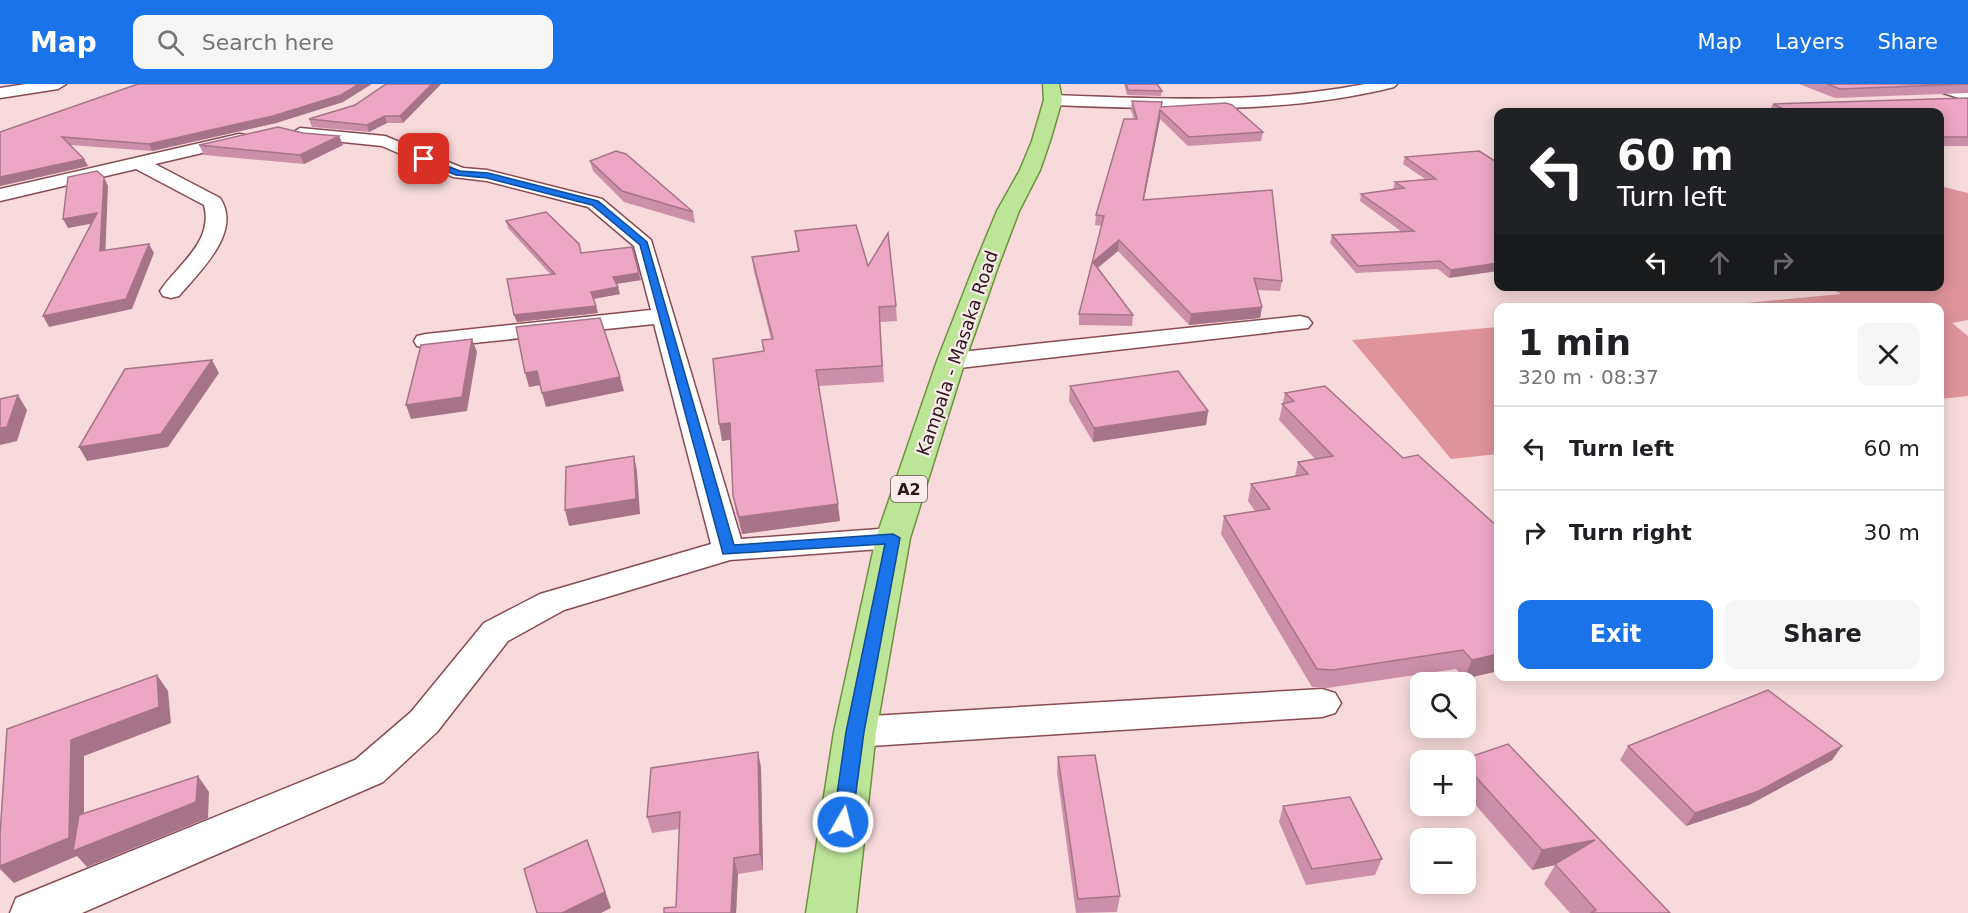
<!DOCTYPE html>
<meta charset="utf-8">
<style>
:root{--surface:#fff;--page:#f6f6f6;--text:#202124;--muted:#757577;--line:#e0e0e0;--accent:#1a73e8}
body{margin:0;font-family:"DejaVu Sans",sans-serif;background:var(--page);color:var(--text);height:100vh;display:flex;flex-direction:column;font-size:22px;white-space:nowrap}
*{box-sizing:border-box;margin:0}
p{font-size:20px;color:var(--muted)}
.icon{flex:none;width:33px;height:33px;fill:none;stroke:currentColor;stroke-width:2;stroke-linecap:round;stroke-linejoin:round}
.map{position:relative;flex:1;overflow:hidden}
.side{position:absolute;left:1494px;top:219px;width:450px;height:378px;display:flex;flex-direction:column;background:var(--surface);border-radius:12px;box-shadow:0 3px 15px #0003}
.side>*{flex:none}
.banner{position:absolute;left:1494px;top:24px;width:450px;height:183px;border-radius:12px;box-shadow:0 3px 15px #0003;background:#202124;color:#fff;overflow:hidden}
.fabs{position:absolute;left:1410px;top:588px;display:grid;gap:12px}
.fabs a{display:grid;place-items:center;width:66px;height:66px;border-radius:12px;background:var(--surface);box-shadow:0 3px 15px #0003;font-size:30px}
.pin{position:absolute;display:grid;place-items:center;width:51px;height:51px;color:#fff;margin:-26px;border-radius:12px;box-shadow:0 3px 9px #0006}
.me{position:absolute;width:66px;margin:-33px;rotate:8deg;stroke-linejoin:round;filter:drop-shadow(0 0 4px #0008)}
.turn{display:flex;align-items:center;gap:21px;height:126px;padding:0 24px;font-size:27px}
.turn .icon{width:78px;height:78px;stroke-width:2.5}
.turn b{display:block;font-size:42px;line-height:51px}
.lanes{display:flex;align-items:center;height:57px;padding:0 24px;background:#0003;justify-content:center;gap:30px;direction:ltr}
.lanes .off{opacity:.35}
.round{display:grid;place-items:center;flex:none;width:63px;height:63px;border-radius:12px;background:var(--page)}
.overview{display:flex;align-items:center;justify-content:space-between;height:102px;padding:0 24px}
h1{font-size:36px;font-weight:700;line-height:45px}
.action{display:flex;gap:12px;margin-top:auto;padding:12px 24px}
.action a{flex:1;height:69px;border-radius:12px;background:var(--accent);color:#fff;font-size:24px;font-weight:700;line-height:69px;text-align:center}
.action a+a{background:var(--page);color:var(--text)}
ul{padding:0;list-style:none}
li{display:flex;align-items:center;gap:18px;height:84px;padding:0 24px;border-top:2px solid var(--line)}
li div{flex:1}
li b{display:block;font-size:22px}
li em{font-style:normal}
header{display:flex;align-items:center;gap:36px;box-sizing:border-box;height:84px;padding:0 30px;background:var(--accent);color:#fff}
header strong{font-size:28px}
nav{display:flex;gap:33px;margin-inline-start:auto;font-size:21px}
.search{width:420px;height:54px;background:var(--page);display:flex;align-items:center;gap:15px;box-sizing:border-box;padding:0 21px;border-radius:12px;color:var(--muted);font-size:22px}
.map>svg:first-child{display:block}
.forest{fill:#df939b}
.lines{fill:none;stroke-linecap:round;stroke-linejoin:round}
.minor-casing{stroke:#884b53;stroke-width:3}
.tertiary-casing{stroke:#884b53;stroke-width:3}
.primary-casing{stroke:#6e913f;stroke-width:3}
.minor{fill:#fff;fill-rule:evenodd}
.tertiary{fill:#fff;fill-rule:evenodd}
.primary{fill:#bce598;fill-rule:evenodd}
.wall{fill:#cc8fa9}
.shaded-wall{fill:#a67489}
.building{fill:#eda6c4;stroke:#a67489;stroke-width:1.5}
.route{fill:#1a73e8;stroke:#114b97;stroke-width:1.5}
.labels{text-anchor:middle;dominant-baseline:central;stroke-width:4.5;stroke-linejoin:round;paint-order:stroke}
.shield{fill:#faebec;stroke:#6c5658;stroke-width:1.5}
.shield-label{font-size:16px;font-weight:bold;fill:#2f1619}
.street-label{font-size:18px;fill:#2f1619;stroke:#faebec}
</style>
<header>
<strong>Map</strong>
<div class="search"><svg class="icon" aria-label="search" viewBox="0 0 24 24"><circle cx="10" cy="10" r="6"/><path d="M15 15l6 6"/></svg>Search here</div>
<nav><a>Map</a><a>Layers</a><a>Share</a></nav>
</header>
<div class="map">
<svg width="1968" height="829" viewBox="0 0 1968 829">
<rect width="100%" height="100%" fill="#f8dadc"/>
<g class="forest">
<path d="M 1940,102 L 1968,109 L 1968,236 L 1952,239 L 1968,252 L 1968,312 L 1940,315 L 1940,224 L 1703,223 L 1841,210 L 1828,203 L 1940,202 Z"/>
<path d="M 1498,243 L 1498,370 L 1451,375 L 1352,256 Z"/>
</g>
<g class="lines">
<g class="minor-casing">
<g id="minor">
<path d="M 1365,0 L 1397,0 L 1394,3 C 1283,31 1166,25 1053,21 L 1045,16 L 1053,11 C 1157,15 1262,20 1365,0 Z"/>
<path d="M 1922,0 L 1946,0 L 1968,7 L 1968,17 L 1925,3 Z"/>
<path d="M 300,44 L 385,52 L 463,84 L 487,86 L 602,115 L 651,156 L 741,455 L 893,444 L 904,447 L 909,454 L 904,461 L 893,464 L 730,476 L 564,526 L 508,557 L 437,648 L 383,698 L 82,829 L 10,829 L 16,814 L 355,676 L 411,628 L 484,539 L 540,510 L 711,460 L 654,240 L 426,264 L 417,262 L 414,257 L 417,252 L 426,250 L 651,226 L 634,162 L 588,123 L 487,97 L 453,93 L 382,62 L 294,53 L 292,49 Z"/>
<path d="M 239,50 L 245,51 L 248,55 L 245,59 L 155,80 L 220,114 C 243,148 199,188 179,212 L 171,214 L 163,212 L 160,207 C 178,180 214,158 204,121 L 136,85 L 0,117 L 0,105 Z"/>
<path d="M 1300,232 L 1308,234 L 1312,239 L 1308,244 L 951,285 L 942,282 L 938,277 L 942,272 L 951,269 Z"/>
<path d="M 1322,605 L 1335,609 L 1341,619 L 1335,629 L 1322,633 L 855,663 L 841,659 L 836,648 L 841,637 L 855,633 Z"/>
</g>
</g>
<g class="tertiary-casing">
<path id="tertiary" d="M 26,0 L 66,0 L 58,5 L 0,14 L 0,4 Z"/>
</g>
<g class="primary-casing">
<path id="primary" d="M 1043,0 L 1059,0 L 1062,16 L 1050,57 L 1040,86 L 1019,127 L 999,180 L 965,277 L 910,454 L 876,648 L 856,829 L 806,829 L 834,648 L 876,454 L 937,277 L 975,180 L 997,127 L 1020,86 L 1032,57 L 1044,16 Z"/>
</g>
<use href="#minor" class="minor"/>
<use href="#tertiary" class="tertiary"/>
<use href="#primary" class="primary"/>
</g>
<g class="wall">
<path d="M 386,0 L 441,0 L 403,39 L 387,39 L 369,48 L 312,43 L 309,35 L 355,21 Z"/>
<path d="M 1124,0 L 1157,0 L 1162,7 L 1161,12 L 1127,11 Z"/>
<path d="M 1799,0 L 1968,0 L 1968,9 L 1835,14 Z"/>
<path d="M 1968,14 L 1968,62 L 1940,62 L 1940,28 L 1769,28 L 1773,20 Z"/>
<path d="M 1132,17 L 1162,23 L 1263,48 L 1261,57 L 1188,62 L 1160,35 L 1144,116 L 1282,197 L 1280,207 L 1257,206 L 1262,223 L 1260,234 L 1189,241 L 1118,167 L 1098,184 L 1133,231 L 1132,242 L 1079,241 L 1079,230 L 1102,142 L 1095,141 L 1096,131 L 1134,35 L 1131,26 Z"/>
<path d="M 343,18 L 276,39 L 152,67 L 70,61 L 88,82 L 0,102 L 0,48 Z"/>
<path d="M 303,49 L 339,52 L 343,61 L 304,80 L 204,71 L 199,61 Z"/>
<path d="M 1405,73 L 1498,79 L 1449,194 L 1438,185 L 1356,189 L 1330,159 L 1332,151 L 1402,148 L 1360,117 L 1361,110 L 1394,105 L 1393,105 L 1395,98 L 1425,95 L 1403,80 Z"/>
<path d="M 590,77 L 693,128 L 695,139 L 624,118 L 593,87 Z"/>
<path d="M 506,137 L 581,169 L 641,196 L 616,200 L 620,210 L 593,215 L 598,229 L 517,238 L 514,231 L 551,191 L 508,144 Z"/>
<path d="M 795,147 L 868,182 L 896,222 L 897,237 L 880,238 L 884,298 L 819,302 L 840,437 L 742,450 L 736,429 L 733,412 L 730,356 L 722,357 L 764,267 L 771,255 L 754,187 L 752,173 L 798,167 Z"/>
<path d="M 1686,202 L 1750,202 L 1695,206 Z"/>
<path d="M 1070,302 L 1208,327 L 1206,341 L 1093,358 L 1069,317 Z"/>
<path d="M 1285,309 L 1403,374 L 1498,443 L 1498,587 L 1464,595 L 1456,585 L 1327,604 L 1312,603 L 1221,450 L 1224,432 L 1255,427 L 1248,417 L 1251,400 L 1295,392 L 1298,378 L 1315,375 L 1279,336 Z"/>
<path d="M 1628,662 L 1842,662 L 1832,676 L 1749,721 L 1686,742 L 1620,676 Z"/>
<path d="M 758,668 L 761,684 L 763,786 L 738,790 L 736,829 L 664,829 L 676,823 L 679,745 L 652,749 L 647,733 Z"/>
<path d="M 1058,673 L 1120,812 L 1117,828 L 1076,829 L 1057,689 Z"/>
<path d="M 1466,676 L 1670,829 L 1570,829 L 1544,800 L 1555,781 L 1532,786 L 1466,710 Z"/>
<path d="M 1283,722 L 1382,775 L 1375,791 L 1306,801 L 1279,738 Z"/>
</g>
<g class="shaded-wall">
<path d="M 359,0 L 372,0 L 343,18 L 276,39 L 152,67 L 149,60 Z"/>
<path d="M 432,0 L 441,0 L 403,39 L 400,32 Z"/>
<path d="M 1160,26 L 1160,35 L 1142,125 L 1143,116 Z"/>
<path d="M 385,32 L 387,39 L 369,48 L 367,41 Z"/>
<path d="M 339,52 L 343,61 L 304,80 L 300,71 Z"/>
<path d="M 84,75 L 88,82 L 0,102 L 0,93 Z"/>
<path d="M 104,93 L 108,102 L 105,177 L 100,167 L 101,138 L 68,144 L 63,135 Z"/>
<path d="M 1119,156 L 1118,167 L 1092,188 L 1093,178 Z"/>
<path d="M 149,160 L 154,169 L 132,225 L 49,243 L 43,232 Z"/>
<path d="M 1498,179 L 1498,187 L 1449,194 L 1451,186 Z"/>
<path d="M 639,189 L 641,196 L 615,200 L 613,193 Z"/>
<path d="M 618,203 L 620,210 L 593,215 L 591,208 Z"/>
<path d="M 596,222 L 598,229 L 517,238 L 514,231 Z"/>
<path d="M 1262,223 L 1260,234 L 1189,241 L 1191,230 Z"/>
<path d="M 472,255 L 477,268 L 467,327 L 411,335 L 406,321 Z"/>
<path d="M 212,276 L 219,289 L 168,363 L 87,377 L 79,363 Z"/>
<path d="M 537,287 L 541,301 L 529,303 L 525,289 Z"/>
<path d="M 620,293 L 624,307 L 546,323 L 542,309 Z"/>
<path d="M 18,311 L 27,326 L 17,357 L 0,361 L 0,344 Z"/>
<path d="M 1208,327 L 1206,341 L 1093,358 L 1094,344 Z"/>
<path d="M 730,339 L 732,355 L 722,357 L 719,340 Z"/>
<path d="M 634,372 L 637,387 L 640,430 L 569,442 L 565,426 Z"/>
<path d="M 838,420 L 840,437 L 742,450 L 739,433 Z"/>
<path d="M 1498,570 L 1498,587 L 1464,595 L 1472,576 Z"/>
<path d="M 157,591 L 168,607 L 171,639 L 84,672 L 84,762 L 198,692 L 209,708 L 208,734 L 87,783 L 77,772 L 14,799 L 0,785 L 0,782 L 71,656 Z"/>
<path d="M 1842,662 L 1832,676 L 1749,721 L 1686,742 L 1695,729 Z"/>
<path d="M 758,668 L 761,684 L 763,786 L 760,770 Z"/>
<path d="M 1595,756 L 1583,775 L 1532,786 L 1542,766 Z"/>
<path d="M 593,772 L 611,824 L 601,829 L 562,829 Z"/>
<path d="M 734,774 L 738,790 L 736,829 L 731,829 Z"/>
</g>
<g class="building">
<path d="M 138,0 L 359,0 L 341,11 L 273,32 L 149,60 L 62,53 L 84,75 L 0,93 L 0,48 Z"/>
<path d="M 386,0 L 432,0 L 400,32 L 385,32 L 367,41 L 309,35 L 355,21 Z"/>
<path d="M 1126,0 L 1157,0 L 1162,7 L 1128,6 Z"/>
<path d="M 1827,0 L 1968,0 L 1840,5 Z"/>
<path d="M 1968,14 L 1968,53 L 1940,53 L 1940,28 L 1790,28 L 1773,20 Z"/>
<path d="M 1132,17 L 1162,18 L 1161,23 L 1226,19 L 1232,21 L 1263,48 L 1189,53 L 1160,26 L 1143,116 L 1272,106 L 1282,197 L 1254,194 L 1262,223 L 1191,230 L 1119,156 L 1093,178 L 1133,231 L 1079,230 L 1104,132 L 1096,131 L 1124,35 L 1137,35 Z"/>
<path d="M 278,43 L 303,49 L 339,52 L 300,71 L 199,61 Z"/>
<path d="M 616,67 L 626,70 L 693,128 L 622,107 L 590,77 Z"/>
<path d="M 1479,67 L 1498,79 L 1498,179 L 1451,186 L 1440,177 L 1358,182 L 1332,151 L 1414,147 L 1361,110 L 1404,104 L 1395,98 L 1436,95 L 1405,73 Z"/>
<path d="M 97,87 L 104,93 L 100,167 L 149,160 L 126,215 L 43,232 L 97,129 L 63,135 L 68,93 Z"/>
<path d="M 546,128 L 579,160 L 581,169 L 632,163 L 639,189 L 613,193 L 618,203 L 591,208 L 596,222 L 514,231 L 507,195 L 555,190 L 506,137 Z"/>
<path d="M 856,141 L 868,182 L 888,149 L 896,222 L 879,223 L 882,282 L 816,286 L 838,420 L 739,433 L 733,412 L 730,339 L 719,340 L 713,275 L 764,267 L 762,256 L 773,255 L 752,173 L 799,167 L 795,147 Z"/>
<path d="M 600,234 L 620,293 L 542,309 L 537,287 L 525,289 L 516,243 Z"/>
<path d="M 472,255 L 462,313 L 406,321 L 421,261 Z"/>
<path d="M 212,276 L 161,350 L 79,363 L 125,285 Z"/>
<path d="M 1178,287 L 1208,327 L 1094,344 L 1070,302 Z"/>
<path d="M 1325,302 L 1403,374 L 1418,371 L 1498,443 L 1498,570 L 1472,576 L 1463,566 L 1333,586 L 1317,585 L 1224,432 L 1270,425 L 1251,400 L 1308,390 L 1298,378 L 1333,372 L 1282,320 L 1294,317 L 1285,309 Z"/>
<path d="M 18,311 L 7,343 L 0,344 L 0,315 Z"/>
<path d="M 634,372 L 636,415 L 565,426 L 566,383 Z"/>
<path d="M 157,591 L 159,623 L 71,656 L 69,754 L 0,782 L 0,751 L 7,645 Z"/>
<path d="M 1768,606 L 1842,662 L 1759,707 L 1695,729 L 1628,662 Z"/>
<path d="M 1508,660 L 1670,829 L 1591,829 L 1596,826 L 1555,780 L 1595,756 L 1542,766 L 1466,682 L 1466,676 L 1461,676 Z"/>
<path d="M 758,668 L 760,770 L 734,774 L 731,829 L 664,829 L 664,824 L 676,823 L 680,728 L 647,733 L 651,684 Z"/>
<path d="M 1095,671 L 1120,812 L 1078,815 L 1058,673 Z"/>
<path d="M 198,692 L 196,718 L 73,767 L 79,731 Z"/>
<path d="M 1350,713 L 1382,775 L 1312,785 L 1283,722 Z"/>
<path d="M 587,756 L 605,808 L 562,829 L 537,829 L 524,785 Z"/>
</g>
<path class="route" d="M 424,73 L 460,87 L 488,89 L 598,117 L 647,158 L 734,461 L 893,450 L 900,454 L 864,648 L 852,738 L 850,744 L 843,746 L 836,744 L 833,738 L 846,648 L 885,460 L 723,470 L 640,161 L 592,121 L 487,94 L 456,91 L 421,77 L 420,75 Z"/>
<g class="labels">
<rect class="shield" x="891" y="392" width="36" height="26" rx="4.5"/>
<g class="shield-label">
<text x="909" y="405">A2</text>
</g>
<g class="street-label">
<text transform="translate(957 269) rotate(-71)">Kampala - Masaka Road</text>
</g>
</g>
</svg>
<div class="fabs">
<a><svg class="icon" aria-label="search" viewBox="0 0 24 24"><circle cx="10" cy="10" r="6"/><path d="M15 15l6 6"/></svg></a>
<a>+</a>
<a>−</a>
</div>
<div class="pin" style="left:424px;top:75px;background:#d93025"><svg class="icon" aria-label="arrive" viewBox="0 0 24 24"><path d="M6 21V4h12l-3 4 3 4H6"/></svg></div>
<svg class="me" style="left:843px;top:738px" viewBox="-20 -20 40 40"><circle r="17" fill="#1a73e8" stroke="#fff" stroke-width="3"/><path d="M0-11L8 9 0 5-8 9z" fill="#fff"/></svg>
<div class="banner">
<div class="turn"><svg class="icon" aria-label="left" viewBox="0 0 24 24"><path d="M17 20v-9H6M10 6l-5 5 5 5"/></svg><div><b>60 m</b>Turn left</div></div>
<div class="lanes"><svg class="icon" aria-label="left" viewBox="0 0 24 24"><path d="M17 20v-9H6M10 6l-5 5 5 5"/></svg><svg class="icon off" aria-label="ahead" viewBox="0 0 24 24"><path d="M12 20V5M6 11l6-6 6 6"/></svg><svg class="icon off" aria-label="right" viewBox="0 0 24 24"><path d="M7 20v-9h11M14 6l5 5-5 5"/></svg></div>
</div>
<section class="side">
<div class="overview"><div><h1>1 min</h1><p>320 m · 08:37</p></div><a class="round"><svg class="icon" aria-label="close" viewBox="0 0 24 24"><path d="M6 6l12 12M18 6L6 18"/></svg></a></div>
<ul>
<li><svg class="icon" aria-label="left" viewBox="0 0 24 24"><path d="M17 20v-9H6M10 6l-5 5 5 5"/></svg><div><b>Turn left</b></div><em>60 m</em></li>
<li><svg class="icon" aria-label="right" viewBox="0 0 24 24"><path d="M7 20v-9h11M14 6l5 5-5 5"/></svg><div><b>Turn right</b></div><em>30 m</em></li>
</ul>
<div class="action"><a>Exit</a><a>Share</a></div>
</section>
</div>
